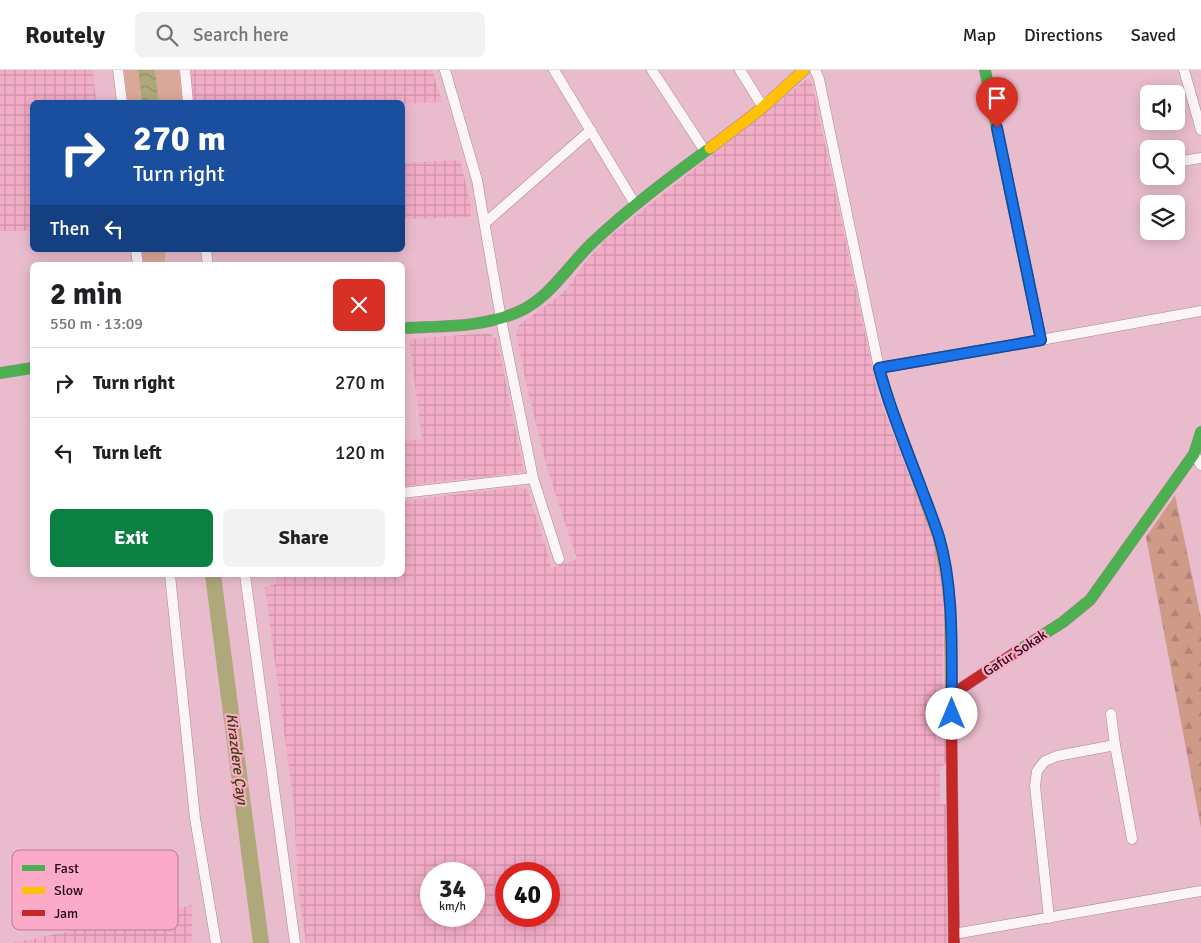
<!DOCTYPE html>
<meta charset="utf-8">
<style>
:root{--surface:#fff;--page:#f2f2f2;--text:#202124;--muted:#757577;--line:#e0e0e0;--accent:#0b8043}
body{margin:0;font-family:Signika,sans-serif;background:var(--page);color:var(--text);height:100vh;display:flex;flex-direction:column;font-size:19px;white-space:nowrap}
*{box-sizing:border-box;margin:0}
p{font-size:16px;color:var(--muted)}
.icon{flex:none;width:28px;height:28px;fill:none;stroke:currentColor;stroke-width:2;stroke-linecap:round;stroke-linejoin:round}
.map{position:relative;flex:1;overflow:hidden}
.drawer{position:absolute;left:30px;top:192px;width:375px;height:315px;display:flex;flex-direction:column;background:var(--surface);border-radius:8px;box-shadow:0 2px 12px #0003}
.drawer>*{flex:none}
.guide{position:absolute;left:30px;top:30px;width:375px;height:152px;border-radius:8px;box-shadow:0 2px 12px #0003;background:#1a4fa0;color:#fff;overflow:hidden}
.tools{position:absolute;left:1140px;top:15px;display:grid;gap:10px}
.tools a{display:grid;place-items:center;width:45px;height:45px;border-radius:8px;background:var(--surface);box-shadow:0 2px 12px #0003;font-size:25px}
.speed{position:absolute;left:420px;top:792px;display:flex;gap:10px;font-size:25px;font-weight:700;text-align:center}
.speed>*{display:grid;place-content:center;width:65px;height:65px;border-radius:50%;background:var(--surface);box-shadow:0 2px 12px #0003;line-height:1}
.speed small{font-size:12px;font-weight:400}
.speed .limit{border:8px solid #d22;background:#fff;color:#111}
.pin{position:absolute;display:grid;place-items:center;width:42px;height:42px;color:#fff;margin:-51px -21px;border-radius:50% 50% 50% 0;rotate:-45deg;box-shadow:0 0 5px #0007}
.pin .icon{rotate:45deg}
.me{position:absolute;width:55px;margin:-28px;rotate:0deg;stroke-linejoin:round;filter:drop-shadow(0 0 4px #0008)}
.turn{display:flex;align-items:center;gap:18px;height:105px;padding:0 20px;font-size:22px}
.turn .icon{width:65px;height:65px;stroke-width:2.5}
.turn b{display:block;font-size:35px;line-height:42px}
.then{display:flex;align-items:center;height:48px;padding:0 20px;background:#0003;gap:10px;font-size:19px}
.round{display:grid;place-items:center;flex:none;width:52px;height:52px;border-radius:8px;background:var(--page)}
.summary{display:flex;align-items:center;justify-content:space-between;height:85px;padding:0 20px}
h1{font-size:30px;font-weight:700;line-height:38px}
.action{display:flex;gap:10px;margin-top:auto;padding:10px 20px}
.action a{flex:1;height:58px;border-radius:8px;background:var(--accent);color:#fff;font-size:20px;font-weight:700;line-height:58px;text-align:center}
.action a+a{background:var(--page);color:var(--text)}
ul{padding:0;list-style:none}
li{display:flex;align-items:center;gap:15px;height:70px;padding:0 20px;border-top:1px solid var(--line)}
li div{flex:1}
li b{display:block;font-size:19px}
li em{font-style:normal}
header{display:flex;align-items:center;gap:30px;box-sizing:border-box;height:70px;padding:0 25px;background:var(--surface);border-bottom:1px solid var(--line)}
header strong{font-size:24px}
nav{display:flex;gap:28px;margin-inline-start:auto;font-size:18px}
.search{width:350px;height:45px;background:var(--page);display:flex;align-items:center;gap:12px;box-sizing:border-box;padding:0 18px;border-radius:8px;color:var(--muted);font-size:19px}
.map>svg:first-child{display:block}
.industrial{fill:url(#industrial-grid);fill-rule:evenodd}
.green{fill:#dba799}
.forest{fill:url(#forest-firs)}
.water{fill:url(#water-waves)}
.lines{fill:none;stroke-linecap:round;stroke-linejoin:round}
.river{stroke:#aea87b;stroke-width:16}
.street-casing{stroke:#a98794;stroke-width:11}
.fast-casing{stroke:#a98794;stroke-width:12}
.slow-casing{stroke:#a98794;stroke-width:12}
.jam-casing{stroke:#a98794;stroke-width:12}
.street{stroke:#fcf5f8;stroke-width:10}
.fast{stroke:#4caf50;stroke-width:11}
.slow{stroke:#ffc107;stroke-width:11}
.jam{stroke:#c62828;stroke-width:11}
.route-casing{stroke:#114b97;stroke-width:12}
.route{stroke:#1a73e8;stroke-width:9}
.labels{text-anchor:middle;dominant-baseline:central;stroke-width:4.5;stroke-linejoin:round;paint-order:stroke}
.street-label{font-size:14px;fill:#230713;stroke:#fbaac8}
.water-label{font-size:15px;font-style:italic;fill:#3a4007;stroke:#fbaac8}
.key{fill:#fbaac8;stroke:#ba7992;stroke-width:1}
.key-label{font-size:14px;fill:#230713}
</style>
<header>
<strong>Routely</strong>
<div class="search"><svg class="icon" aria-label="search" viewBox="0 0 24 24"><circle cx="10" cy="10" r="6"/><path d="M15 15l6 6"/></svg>Search here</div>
<nav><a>Map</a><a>Directions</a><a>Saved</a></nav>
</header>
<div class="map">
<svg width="1201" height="873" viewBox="0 0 1201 873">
<defs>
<pattern id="industrial-grid" width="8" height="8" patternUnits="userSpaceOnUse" patternTransform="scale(1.25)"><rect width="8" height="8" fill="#f1acc6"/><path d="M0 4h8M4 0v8" fill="none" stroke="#ce92a9"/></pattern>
<pattern id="forest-firs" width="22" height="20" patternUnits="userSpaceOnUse" patternTransform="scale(1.25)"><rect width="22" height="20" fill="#d09a89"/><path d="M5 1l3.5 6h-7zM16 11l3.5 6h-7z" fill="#b28375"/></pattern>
<pattern id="water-waves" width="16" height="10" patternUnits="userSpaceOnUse" patternTransform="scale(1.25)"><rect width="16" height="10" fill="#aea87b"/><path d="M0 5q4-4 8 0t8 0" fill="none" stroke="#958f69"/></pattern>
</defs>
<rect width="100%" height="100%" fill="#e9bccd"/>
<g class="industrial">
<path d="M 0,0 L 93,0 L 96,32 L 32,32 L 32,161 L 0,161 Z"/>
<path d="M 190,0 L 432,0 L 442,32 L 403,34 L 402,32 L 194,32 Z"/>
<path d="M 808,8 L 812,13 L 878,325 L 933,467 L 944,525 L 942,638 L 947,680 L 946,692 L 940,700 L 940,734 L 946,734 L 948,873 L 306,873 L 298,818 L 294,736 L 265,517 L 276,514 L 276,505 L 402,505 L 403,431 L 518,417 L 527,419 L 547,481 L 551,498 L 577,489 L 548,401 L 529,326 L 516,264 L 517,259 L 519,255 L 554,230 L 566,220 L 588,188 L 601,176 L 604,171 ZM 431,804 L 474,804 L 474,846 L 431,846 ZM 506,804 L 549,804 L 549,846 L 506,846 Z"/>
<path d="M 460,90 L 471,135 L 471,147 L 403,149 L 403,93 Z"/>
<path d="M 489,263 L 497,269 L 524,402 L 403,416 L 403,371 L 422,369 L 409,269 Z"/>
<path d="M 192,835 L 192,873 L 13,873 Z"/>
</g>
<g class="green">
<path d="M 124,0 L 138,0 L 142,32 L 128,32 Z"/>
<path d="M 155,0 L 179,0 L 182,32 L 159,32 Z"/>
<path d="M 142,180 L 165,180 L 165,195 L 143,195 Z"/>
</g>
<path class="forest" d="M 1175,425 L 1201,548 L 1201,758 L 1146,467 Z"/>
<path class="water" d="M 138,0 L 155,0 L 159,32 L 142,32 Z"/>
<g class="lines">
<path class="river" d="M 213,505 L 261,873"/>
<g class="street-casing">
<g id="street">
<path d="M 118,0 L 122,32"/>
<path d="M 185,0 L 188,32"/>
<path d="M 445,0 L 477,110 L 501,249 L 533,408 L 559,489"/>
<path d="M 554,0 L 635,134"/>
<path d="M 652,0 L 705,81"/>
<path d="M 740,0 L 763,37"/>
<path d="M 815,0 L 819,9 L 879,298"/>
<path d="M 1184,0 L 1201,60"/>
<path d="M 1176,92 L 1201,88"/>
<path d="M 485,153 L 591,60"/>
<path d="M 136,180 L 138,195"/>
<path d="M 206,180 L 208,195"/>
<path d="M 1041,270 L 1201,241"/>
<path d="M 1194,384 L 1201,395"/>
<path d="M 402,423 L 533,408"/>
<path d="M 170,505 L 195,748 L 216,873"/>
<path d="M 245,505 L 295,873"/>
<path d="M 1111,644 L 1115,675 L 1132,769"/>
<path d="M 1049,848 L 1035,716 L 1037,701 L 1045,691 L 1057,686 L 1115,675"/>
<path d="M 954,864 L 1201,821"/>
</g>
</g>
<g class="fast-casing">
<g id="fast">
<path d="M 985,0 L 1009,117"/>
<path d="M 402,258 C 440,256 482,258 518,242 C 550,228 567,197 592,173 C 629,138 669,108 710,78"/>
<path d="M 0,303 L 32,298"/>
<path d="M 1016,582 L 1063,552 L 1090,530 L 1194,384 L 1201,362"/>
</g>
</g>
<g class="slow-casing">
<g id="slow">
<path d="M 710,78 L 762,38 L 804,0"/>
<path d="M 908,383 L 939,468 L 947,509 L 950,535 L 951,625"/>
</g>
</g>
<g class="jam-casing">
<g id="jam">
<path d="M 908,383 L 889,332 L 879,298 L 1041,270 L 1009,117"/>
<path d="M 954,873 L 951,625 L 1016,582"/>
</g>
</g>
<use href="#street" class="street"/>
<use href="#fast" class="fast"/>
<use href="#slow" class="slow"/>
<use href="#jam" class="jam"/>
</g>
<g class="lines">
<g class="route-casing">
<path id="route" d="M 952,644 C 951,588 955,521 939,467 C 934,451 928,436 922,420 C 907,380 890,340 879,298 L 1041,270 L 997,58"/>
</g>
<use href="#route" class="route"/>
</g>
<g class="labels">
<g class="street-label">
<text transform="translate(1015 583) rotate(-33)">Gafur Sokak</text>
</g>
<g class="water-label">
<text transform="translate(237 689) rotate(83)">Kirazdere Çayı</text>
</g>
</g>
<rect x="12" y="780" width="166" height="80" rx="8" class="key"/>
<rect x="22" y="795" width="23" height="6" fill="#4caf50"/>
<rect x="22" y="817" width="23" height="7" fill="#ffc107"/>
<rect x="22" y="840" width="23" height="6" fill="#c62828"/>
<g class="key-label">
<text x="54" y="803">Fast</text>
<text x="54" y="825">Slow</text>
<text x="54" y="848">Jam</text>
</g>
</svg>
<div class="tools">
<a><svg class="icon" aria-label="sound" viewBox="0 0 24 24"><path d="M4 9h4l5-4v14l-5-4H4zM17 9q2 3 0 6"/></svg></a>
<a><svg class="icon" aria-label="search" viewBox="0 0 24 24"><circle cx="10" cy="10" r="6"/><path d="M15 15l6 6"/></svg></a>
<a><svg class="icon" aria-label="layers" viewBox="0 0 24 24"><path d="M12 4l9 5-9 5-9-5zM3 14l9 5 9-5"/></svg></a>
</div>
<div class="speed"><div>34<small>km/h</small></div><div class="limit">40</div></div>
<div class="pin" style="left:997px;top:58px;background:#d93025"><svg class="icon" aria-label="arrive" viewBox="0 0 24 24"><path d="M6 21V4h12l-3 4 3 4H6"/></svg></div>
<svg class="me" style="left:952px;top:644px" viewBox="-20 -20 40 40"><circle r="19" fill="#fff"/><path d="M0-13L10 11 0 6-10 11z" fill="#1a73e8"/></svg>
<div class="guide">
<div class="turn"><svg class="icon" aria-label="right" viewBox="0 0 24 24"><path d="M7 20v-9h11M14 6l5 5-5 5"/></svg><div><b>270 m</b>Turn right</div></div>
<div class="then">Then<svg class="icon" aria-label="left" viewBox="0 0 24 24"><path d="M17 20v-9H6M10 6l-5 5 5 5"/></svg></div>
</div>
<section class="drawer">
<div class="summary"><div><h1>2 min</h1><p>550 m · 13:09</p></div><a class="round" style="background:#d93025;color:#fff"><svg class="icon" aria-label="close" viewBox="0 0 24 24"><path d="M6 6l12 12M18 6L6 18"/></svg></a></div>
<ul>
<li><svg class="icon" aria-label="right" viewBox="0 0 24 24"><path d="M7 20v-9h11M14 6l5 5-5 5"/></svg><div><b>Turn right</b></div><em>270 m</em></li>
<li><svg class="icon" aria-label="left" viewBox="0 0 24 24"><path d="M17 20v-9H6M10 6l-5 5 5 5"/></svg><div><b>Turn left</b></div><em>120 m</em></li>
</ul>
<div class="action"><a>Exit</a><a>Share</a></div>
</section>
</div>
